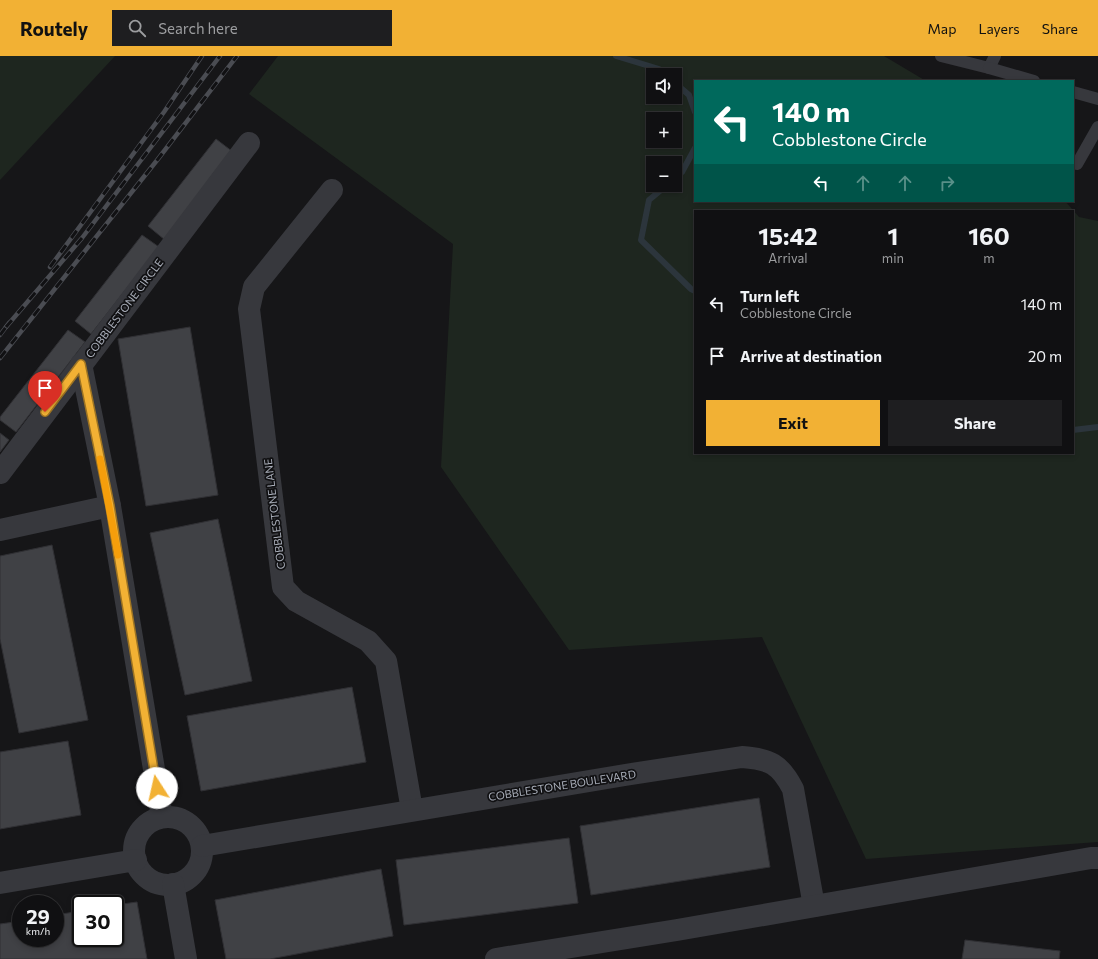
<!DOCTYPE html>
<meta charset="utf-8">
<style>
:root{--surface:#101012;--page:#1e1e20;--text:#f1f3f6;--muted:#9c9d9f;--line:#303032;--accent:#f2b134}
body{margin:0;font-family:Commissioner,sans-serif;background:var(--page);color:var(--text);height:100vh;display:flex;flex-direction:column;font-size:15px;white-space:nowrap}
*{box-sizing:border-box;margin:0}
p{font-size:13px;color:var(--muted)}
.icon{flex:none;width:22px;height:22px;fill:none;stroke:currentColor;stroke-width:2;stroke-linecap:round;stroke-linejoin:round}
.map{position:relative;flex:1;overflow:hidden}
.side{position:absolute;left:694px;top:154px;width:380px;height:244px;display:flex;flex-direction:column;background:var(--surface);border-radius:0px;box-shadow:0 2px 6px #0003,0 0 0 1px var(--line)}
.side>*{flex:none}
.banner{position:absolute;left:694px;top:24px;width:380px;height:122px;border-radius:0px;box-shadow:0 2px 6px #0003,0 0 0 1px var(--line);background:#00695c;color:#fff;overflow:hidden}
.controls{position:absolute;left:646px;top:12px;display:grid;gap:8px}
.controls a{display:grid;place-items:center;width:36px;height:36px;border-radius:0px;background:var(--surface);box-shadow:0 2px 6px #0003,0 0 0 1px var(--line);font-size:20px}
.speed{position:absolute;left:12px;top:839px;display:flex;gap:8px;font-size:20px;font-weight:700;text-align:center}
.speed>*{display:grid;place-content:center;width:52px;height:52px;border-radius:50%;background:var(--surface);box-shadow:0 2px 6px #0003,0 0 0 1px var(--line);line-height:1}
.speed small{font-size:10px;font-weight:400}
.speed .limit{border:2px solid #111;border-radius:6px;background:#fff;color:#111}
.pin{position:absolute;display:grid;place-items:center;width:34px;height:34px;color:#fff;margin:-41px -17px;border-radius:50% 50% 50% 0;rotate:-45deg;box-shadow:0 0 4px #0007}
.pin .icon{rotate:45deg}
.me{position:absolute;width:44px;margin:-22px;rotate:350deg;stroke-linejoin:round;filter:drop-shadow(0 0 3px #0008)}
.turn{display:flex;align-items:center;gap:14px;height:84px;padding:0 12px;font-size:18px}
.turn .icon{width:52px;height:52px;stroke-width:2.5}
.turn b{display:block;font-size:28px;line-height:34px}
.lanes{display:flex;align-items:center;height:38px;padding:0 12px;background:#0003;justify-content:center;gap:20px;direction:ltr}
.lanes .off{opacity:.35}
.eta{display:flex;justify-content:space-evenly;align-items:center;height:68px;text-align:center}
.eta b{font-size:24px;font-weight:700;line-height:28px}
.primary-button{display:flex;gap:8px;margin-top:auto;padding:8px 12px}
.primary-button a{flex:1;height:46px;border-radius:0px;background:var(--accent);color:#111;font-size:16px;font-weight:700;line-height:46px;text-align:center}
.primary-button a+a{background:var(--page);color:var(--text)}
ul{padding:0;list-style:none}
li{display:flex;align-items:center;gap:12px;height:52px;padding:0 12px}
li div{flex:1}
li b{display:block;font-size:15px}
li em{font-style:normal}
header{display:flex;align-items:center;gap:24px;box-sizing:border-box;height:56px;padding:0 20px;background:var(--accent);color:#111}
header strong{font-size:19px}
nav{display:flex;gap:22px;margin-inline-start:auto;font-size:14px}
.search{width:280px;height:36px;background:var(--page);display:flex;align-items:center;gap:10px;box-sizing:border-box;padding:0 14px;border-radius:0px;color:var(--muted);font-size:15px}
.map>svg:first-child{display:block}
.green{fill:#1e261f;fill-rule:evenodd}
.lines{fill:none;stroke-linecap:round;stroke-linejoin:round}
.stream{stroke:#2c353c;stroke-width:6}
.building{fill:#404145;stroke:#303034}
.lane{stroke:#37383d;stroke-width:12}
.street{stroke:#37383d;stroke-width:22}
.rail-casing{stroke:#4a4c52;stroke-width:4.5}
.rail{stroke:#111113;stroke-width:3;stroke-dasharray:9;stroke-linecap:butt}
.route-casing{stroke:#9d7322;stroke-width:10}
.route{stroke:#f2b134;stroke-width:7}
.slow{stroke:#f59e0b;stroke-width:7}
.labels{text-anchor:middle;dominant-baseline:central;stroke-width:3.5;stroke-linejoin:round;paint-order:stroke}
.street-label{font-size:11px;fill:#a8adb8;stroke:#111113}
</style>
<header>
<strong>Routely</strong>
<div class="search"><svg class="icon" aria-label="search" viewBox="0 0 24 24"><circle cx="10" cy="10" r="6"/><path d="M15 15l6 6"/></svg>Search here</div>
<nav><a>Map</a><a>Layers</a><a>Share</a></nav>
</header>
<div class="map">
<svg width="1098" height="903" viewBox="0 0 1098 903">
<rect width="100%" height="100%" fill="#161618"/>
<g class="green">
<path d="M 0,0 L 115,0 L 0,124 Z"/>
<path d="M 278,0 L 884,0 L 926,25 L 695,25 L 695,145 L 1065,145 L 1079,161 L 1098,165 L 1098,786 L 866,803 L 762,581 L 569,594 L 441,411 L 453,188 L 249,38 ZM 653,19 L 675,19 L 675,41 L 653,41 ZM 653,63 L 675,63 L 675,85 L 653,85 ZM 653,107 L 675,107 L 675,129 L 653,129 ZM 695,155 L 1073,155 L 1073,397 L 695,397 Z"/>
</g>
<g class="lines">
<g class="stream">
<path d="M 616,0 L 659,13 L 666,19"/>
<path d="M 675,27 L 689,39 L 695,56"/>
<path d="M 675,122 L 682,116 L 695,92"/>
<path d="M 667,129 L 649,144 L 641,184 L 691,233 L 695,235"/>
<path d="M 1073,374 L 1098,371"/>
</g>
</g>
<g class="building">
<path d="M 216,83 L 233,96 L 165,184 L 148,170 Z"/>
<path d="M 142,179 L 159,191 L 91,278 L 75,265 Z"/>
<path d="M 190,271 L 218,439 L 146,450 L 118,283 Z"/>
<path d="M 68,274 L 85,286 L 16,376 L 0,364 L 0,361 Z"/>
<path d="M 0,377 L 9,384 L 0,396 Z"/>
<path d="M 218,463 L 252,625 L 185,639 L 150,477 Z"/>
<path d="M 52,489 L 88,664 L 19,677 L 0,583 L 0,500 Z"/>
<path d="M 352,631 L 366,706 L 201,735 L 187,660 Z"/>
<path d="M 68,685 L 81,759 L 0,773 L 0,696 Z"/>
<path d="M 759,742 L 770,811 L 591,839 L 580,770 Z"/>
<path d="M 569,782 L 578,847 L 404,869 L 396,804 Z"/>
<path d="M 381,813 L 393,880 L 270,903 L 226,903 L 215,844 Z"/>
<path d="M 137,846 L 147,903 L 0,903 L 0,868 L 21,865 L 21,882 L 55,882 L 55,859 L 81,855 L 81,882 L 115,882 L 115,849 Z"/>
<path d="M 965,884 L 1060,895 L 1059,903 L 962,903 Z"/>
</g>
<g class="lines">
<g class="lane">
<path d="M 941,0 L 989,12 L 995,0"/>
<path d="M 989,12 L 1034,25"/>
<path d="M 1073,36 L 1098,43"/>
<path d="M 1077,108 L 1098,71"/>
</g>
<g class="street">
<path d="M 332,134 L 254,231 L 249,253 L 283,531 L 296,545 L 368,585 L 386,605 L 412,754"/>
<path d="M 81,308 L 110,450 L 162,761"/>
<path d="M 0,417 L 249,87"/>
<path d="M 0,474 L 110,450"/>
<circle cx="168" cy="795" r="34"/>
<path d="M 202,790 L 625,719 L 742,701 C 770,703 780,708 793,733 L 814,850"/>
<path d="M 0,827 L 136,804"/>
<path d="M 173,828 L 186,903"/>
<path d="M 496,903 L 677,874 L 1091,802 L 1098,802"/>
</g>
<g class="rail-casing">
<g id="rail">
<path d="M 50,211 L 164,56 L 202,0"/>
<path d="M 6,271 L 82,182 L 220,0"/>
<path d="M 0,279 L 9,267"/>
<path d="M 0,302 L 158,103 L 237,0"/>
</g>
</g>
<use href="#rail" class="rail"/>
</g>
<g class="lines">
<g class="route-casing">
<path id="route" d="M 45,356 L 81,308 L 110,450 L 157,732"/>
</g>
<use href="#route" class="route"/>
<path class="slow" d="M 100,403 L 118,499"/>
</g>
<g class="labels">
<g class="street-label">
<text transform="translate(124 252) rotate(-53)">COBBLESTONE CIRCLE</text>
<text transform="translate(274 458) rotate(-97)">COBBLESTONE LANE</text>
<text transform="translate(562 729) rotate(-9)">COBBLESTONE BOULEVARD</text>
</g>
</g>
</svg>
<div class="controls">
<a><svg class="icon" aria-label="sound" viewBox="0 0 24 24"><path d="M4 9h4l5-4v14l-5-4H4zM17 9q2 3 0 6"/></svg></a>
<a>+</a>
<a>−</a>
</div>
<div class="speed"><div>29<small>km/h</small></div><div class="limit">30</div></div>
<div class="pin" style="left:45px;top:356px;background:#d93025"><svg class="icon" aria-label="arrive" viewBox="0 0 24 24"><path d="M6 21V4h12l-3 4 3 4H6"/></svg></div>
<svg class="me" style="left:157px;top:732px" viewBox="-20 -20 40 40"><circle r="19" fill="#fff"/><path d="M0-13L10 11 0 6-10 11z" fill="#f2b134"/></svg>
<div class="banner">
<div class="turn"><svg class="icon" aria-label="left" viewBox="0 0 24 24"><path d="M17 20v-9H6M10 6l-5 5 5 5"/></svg><div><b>140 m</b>Cobblestone Circle</div></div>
<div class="lanes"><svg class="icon" aria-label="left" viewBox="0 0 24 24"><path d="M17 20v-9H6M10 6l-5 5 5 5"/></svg><svg class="icon off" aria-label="ahead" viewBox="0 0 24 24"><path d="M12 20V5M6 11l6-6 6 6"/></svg><svg class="icon off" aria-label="ahead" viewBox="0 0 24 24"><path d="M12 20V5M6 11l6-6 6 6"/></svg><svg class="icon off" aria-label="right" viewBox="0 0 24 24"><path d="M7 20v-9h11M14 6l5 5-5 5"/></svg></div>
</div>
<section class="side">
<div class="eta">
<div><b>15:42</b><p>Arrival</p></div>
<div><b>1</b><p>min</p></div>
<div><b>160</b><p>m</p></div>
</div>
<ul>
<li><svg class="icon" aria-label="left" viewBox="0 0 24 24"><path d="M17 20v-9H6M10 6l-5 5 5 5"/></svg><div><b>Turn left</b><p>Cobblestone Circle</p></div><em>140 m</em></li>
<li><svg class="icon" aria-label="arrive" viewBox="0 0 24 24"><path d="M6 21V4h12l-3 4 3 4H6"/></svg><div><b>Arrive at destination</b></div><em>20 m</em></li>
</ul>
<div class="primary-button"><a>Exit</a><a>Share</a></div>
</section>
</div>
